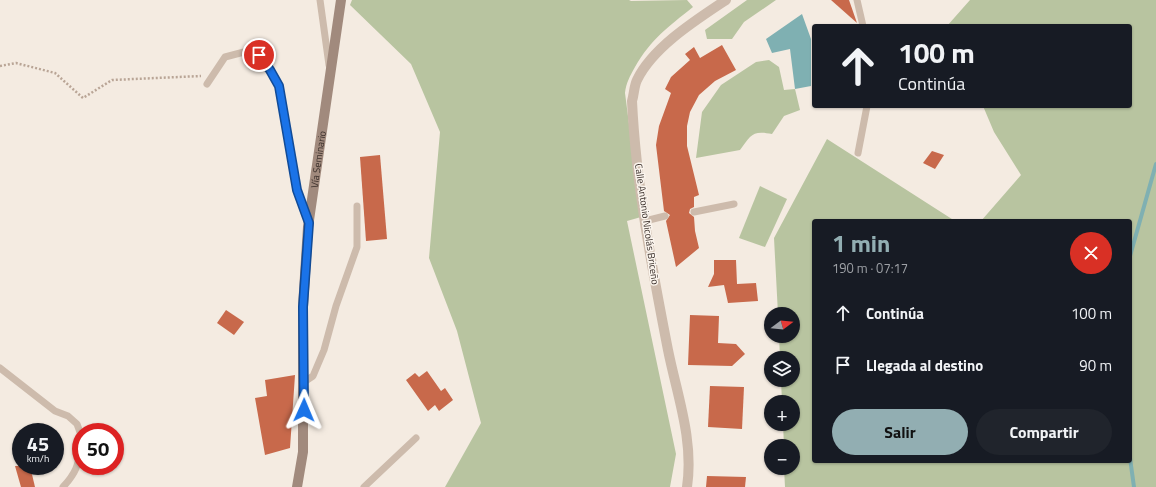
<!DOCTYPE html>
<html lang="es">
<meta charset="utf-8">
<style>
:root{--surface:#171b24;--page:#20242c;--text:#f1f3f6;--muted:#9ea1a6;--accent:#92aeb2}
body{margin:0;font-family:"Titillium Web",sans-serif;background:var(--page);color:var(--text);height:100vh;display:flex;flex-direction:column;font-size:15px;white-space:nowrap}
*{box-sizing:border-box;margin:0}
p{font-size:13px;color:var(--muted)}
.icon{flex:none;width:22px;height:22px;fill:none;stroke:currentColor;stroke-width:2;stroke-linecap:round;stroke-linejoin:round}
.map{position:relative;flex:1;overflow:hidden}
.drawer{position:absolute;left:812px;top:219px;width:320px;height:244px;display:flex;flex-direction:column;background:var(--surface);border-radius:4px;box-shadow:0 1px 3px #0004}
.drawer>*{flex:none}
.banner{position:absolute;left:812px;top:24px;width:320px;height:84px;border-radius:4px;box-shadow:0 1px 3px #0004;background:#171b24;color:var(--text);overflow:hidden}
.needle{width:26px;rotate:74deg}
.buttons{position:absolute;left:764px;top:307px;display:grid;gap:8px}
.buttons a{display:grid;place-items:center;width:36px;height:36px;border-radius:50%;background:var(--surface);box-shadow:0 1px 3px #0004;font-size:20px}
.speed{position:absolute;left:12px;top:423px;display:flex;gap:8px;font-size:20px;font-weight:700;text-align:center}
.speed>*{display:grid;place-content:center;width:52px;height:52px;border-radius:50%;background:var(--surface);box-shadow:0 1px 3px #0004;line-height:1}
.speed small{font-size:10px;font-weight:400}
.speed .limit{border:6px solid #d22;background:#fff;color:#111}
.pin{position:absolute;display:grid;place-items:center;width:34px;height:34px;color:#fff;margin:-17px;border:2px solid #fff;border-radius:50%;box-shadow:0 1px 4px #0007}
.me{position:absolute;width:44px;margin:-22px;rotate:1deg;stroke-linejoin:round;filter:drop-shadow(0 0 3px #0008)}
.turn{display:flex;align-items:center;gap:14px;height:84px;padding:0 20px;font-size:18px}
.turn .icon{width:52px;height:52px;stroke-width:2.5}
.turn b{display:block;font-size:28px;line-height:34px}
.round{display:grid;place-items:center;flex:none;width:42px;height:42px;border-radius:21px;background:var(--page)}
.overview{display:flex;align-items:center;justify-content:space-between;height:68px;padding:0 20px}
h1{font-size:24px;font-weight:700;line-height:30px;color:var(--accent)}
.cta{display:flex;gap:8px;margin-top:auto;padding:8px 20px}
.cta a{flex:1;height:46px;border-radius:24px;background:var(--accent);color:#111;font-size:16px;font-weight:700;line-height:46px;text-align:center}
.cta a+a{background:var(--page);color:var(--text)}
ul{padding:0;list-style:none}
li{display:flex;align-items:center;gap:12px;height:52px;padding:0 20px}
li div{flex:1}
li b{display:block;font-size:15px}
li em{font-style:normal}
.map>svg:first-child{display:block}
.green{fill:#b8c4a0}
.water{fill:#7fb0b2}
.lines{fill:none;stroke-linecap:round;stroke-linejoin:round}
.stream{stroke:#7fb0b2;stroke-width:4}
.building{fill:#c8694b}
.path{stroke:#b9a596;stroke-width:2.5;stroke-dasharray:2 2;stroke-linecap:butt}
.lane{stroke:#cdbbac;stroke-width:7}
.street{stroke:#cdbbac;stroke-width:10}
.secondary{stroke:#a18a7d;stroke-width:10}
.route-casing{stroke:#114b97;stroke-width:10}
.route{stroke:#1a73e8;stroke-width:7}
.labels{text-anchor:middle;dominant-baseline:central;stroke-width:3;stroke-linejoin:round;paint-order:stroke}
.street-label{font-size:10px;fill:#3b302b;stroke:#fbf5ee}
</style>
<div class="map">
<svg width="1156" height="487" viewBox="0 0 1156 487">
<rect width="100%" height="100%" fill="#f4ebe1"/>
<g class="green">
<path d="M 352,0 L 629,0 L 631,1 L 687,0 L 693,7 C 668,27 651,39 635,67 C 630,76 626,83 625,93 L 641,217 L 627,221 L 676,454 L 670,487 L 445,487 L 481,423 L 457,331 L 429,258 L 440,132 L 411,64 L 350,5 Z"/>
<path d="M 747,0 L 776,0 L 744,22 L 732,39 L 707,39 L 705,30 Z"/>
<path d="M 970,0 L 1156,0 L 1156,487 L 785,487 L 784,468 L 793,468 L 793,446 L 784,446 L 783,424 L 793,424 L 793,402 L 782,402 L 781,380 L 793,380 L 793,358 L 780,358 L 779,336 L 793,336 L 793,314 L 778,314 L 774,238 L 827,139 L 955,221 L 814,221 L 814,461 L 1130,461 L 1130,221 L 981,221 L 1021,175 L 994,132 L 983,106 L 1130,106 L 1130,26 L 947,26 Z"/>
<path d="M 769,60 L 779,67 L 784,90 L 795,89 L 800,110 L 784,116 L 772,134 C 752,130 751,135 740,150 L 696,158 L 702,112 L 721,85 L 756,62 Z"/>
<path d="M 760,186 L 787,199 L 765,247 L 739,238 Z"/>
</g>
<path class="water" d="M 802,14 L 811,39 L 811,86 L 795,89 L 790,49 L 772,53 L 766,39 Z"/>
<g class="lines">
<g class="stream">
<path d="M 1130,256 L 1156,164"/>
<path d="M 1130,458 L 1134,487"/>
</g>
</g>
<g class="building">
<path d="M 831,0 L 849,0 L 857,23 Z"/>
<path d="M 722,45 L 736,70 L 715,81 L 699,95 L 690,112 L 687,126 L 687,146 L 699,195 L 694,197 L 694,207 L 690,209 L 689,213 L 694,217 L 695,231 L 699,248 L 676,267 L 666,221 L 670,215 L 664,211 L 656,145 L 659,126 L 671,93 L 665,89 L 671,77 L 690,60 L 685,54 L 694,47 L 700,58 Z"/>
<path d="M 932,151 L 944,155 L 935,169 L 923,163 Z"/>
<path d="M 380,155 L 387,239 L 366,241 L 360,157 Z"/>
<path d="M 714,260 L 736,260 L 737,284 L 756,283 L 758,301 L 728,303 L 724,285 L 708,287 L 714,274 Z"/>
<path d="M 226,310 L 244,322 L 234,335 L 217,323 Z"/>
<path d="M 690,315 L 719,316 L 718,343 L 736,344 L 745,354 L 732,366 L 688,365 Z"/>
<path d="M 427,371 L 441,391 L 445,388 L 453,400 L 439,411 L 435,405 L 428,411 L 406,380 L 415,373 L 419,377 Z"/>
<path d="M 295,375 L 290,448 L 265,455 L 255,398 L 267,396 L 265,380 Z"/>
<path d="M 710,386 L 744,387 L 742,429 L 708,427 Z"/>
<path d="M 15,466 L 30,466 L 35,487 L 21,487 Z"/>
<path d="M 707,476 L 746,477 L 745,487 L 706,487 Z"/>
</g>
<g class="lines">
<path class="path" d="M 0,66 L 16,63 L 55,73 L 83,98 L 112,80 L 201,76"/>
<g class="lane">
<path d="M 320,0 L 329,65"/>
<path d="M 857,0 L 863,26"/>
<path d="M 207,84 L 225,57 L 244,52 L 259,55 L 271,70 L 279,86 L 297,190 L 308,222"/>
<path d="M 858,153 L 867,106"/>
<path d="M 694,212 L 734,204"/>
<path d="M 645,221 L 665,216"/>
<path d="M 0,368 L 55,411 L 68,416 L 77,424 L 81,435"/>
<path d="M 304,382 L 313,376 L 324,350 L 336,306 L 357,247 L 357,206"/>
<path d="M 63,487 C 76,473 78,466 81,447"/>
<path d="M 364,487 L 416,438"/>
</g>
<path class="street" d="M 687,487 C 694,440 677,395 668,350 C 652,268 636,185 632,101 C 634,95 634,86 637,80 C 653,47 696,20 726,0"/>
<path class="secondary" id="s1" d="M 297,487 L 303,452 L 303,307 L 308,227 L 341,0"/>
</g>
<g class="lines">
<g class="route-casing">
<path id="route" d="M 259,55 L 270,70 L 279,86 L 297,190 L 309,223 L 303,307 L 304,410"/>
</g>
<use href="#route" class="route"/>
</g>
<g class="labels">
<g class="street-label">
<text stroke="none"><textPath href="#s1" startOffset="329">Vía Seminario</textPath></text>
<text transform="translate(647 224) rotate(82)">Calle Antonio Nicolás Briceño</text>
</g>
</g>
</svg>
<div class="buttons">
<a><svg class="needle" viewBox="-14 -14 28 28"><path d="M0-13l5 13h-10z" fill="#e53935"/><path d="M0 13l5-13h-10z" fill="#9ea1a6"/></svg></a>
<a><svg class="icon" aria-label="layers" viewBox="0 0 24 24"><path d="M12 4l9 5-9 5-9-5zM3 14l9 5 9-5"/></svg></a>
<a>+</a>
<a>−</a>
</div>
<div class="speed"><div>45<small>km/h</small></div><div class="limit">50</div></div>
<div class="pin" style="left:259px;top:55px;background:#d93025"><svg class="icon" aria-label="arrive" viewBox="0 0 24 24"><path d="M6 21V4h12l-3 4 3 4H6"/></svg></div>
<svg class="me" style="left:304px;top:410px" viewBox="-20 -20 40 40"><path d="M0-17L14 15 0 8-14 15z" fill="#1a73e8" stroke="#fff" stroke-width="4"/></svg>
<div class="banner">
<div class="turn"><svg class="icon" aria-label="ahead" viewBox="0 0 24 24"><path d="M12 20V5M6 11l6-6 6 6"/></svg><div><b>100 m</b>Continúa</div></div>
</div>
<section class="drawer">
<div class="overview"><div><h1>1 min</h1><p>190 m · 07:17</p></div><a class="round" style="background:#d93025;color:#fff"><svg class="icon" aria-label="close" viewBox="0 0 24 24"><path d="M6 6l12 12M18 6L6 18"/></svg></a></div>
<ul>
<li><svg class="icon" aria-label="ahead" viewBox="0 0 24 24"><path d="M12 20V5M6 11l6-6 6 6"/></svg><div><b>Continúa</b></div><em>100 m</em></li>
<li><svg class="icon" aria-label="arrive" viewBox="0 0 24 24"><path d="M6 21V4h12l-3 4 3 4H6"/></svg><div><b>Llegada al destino</b></div><em>90 m</em></li>
</ul>
<div class="cta"><a>Salir</a><a>Compartir</a></div>
</section>
</div>
